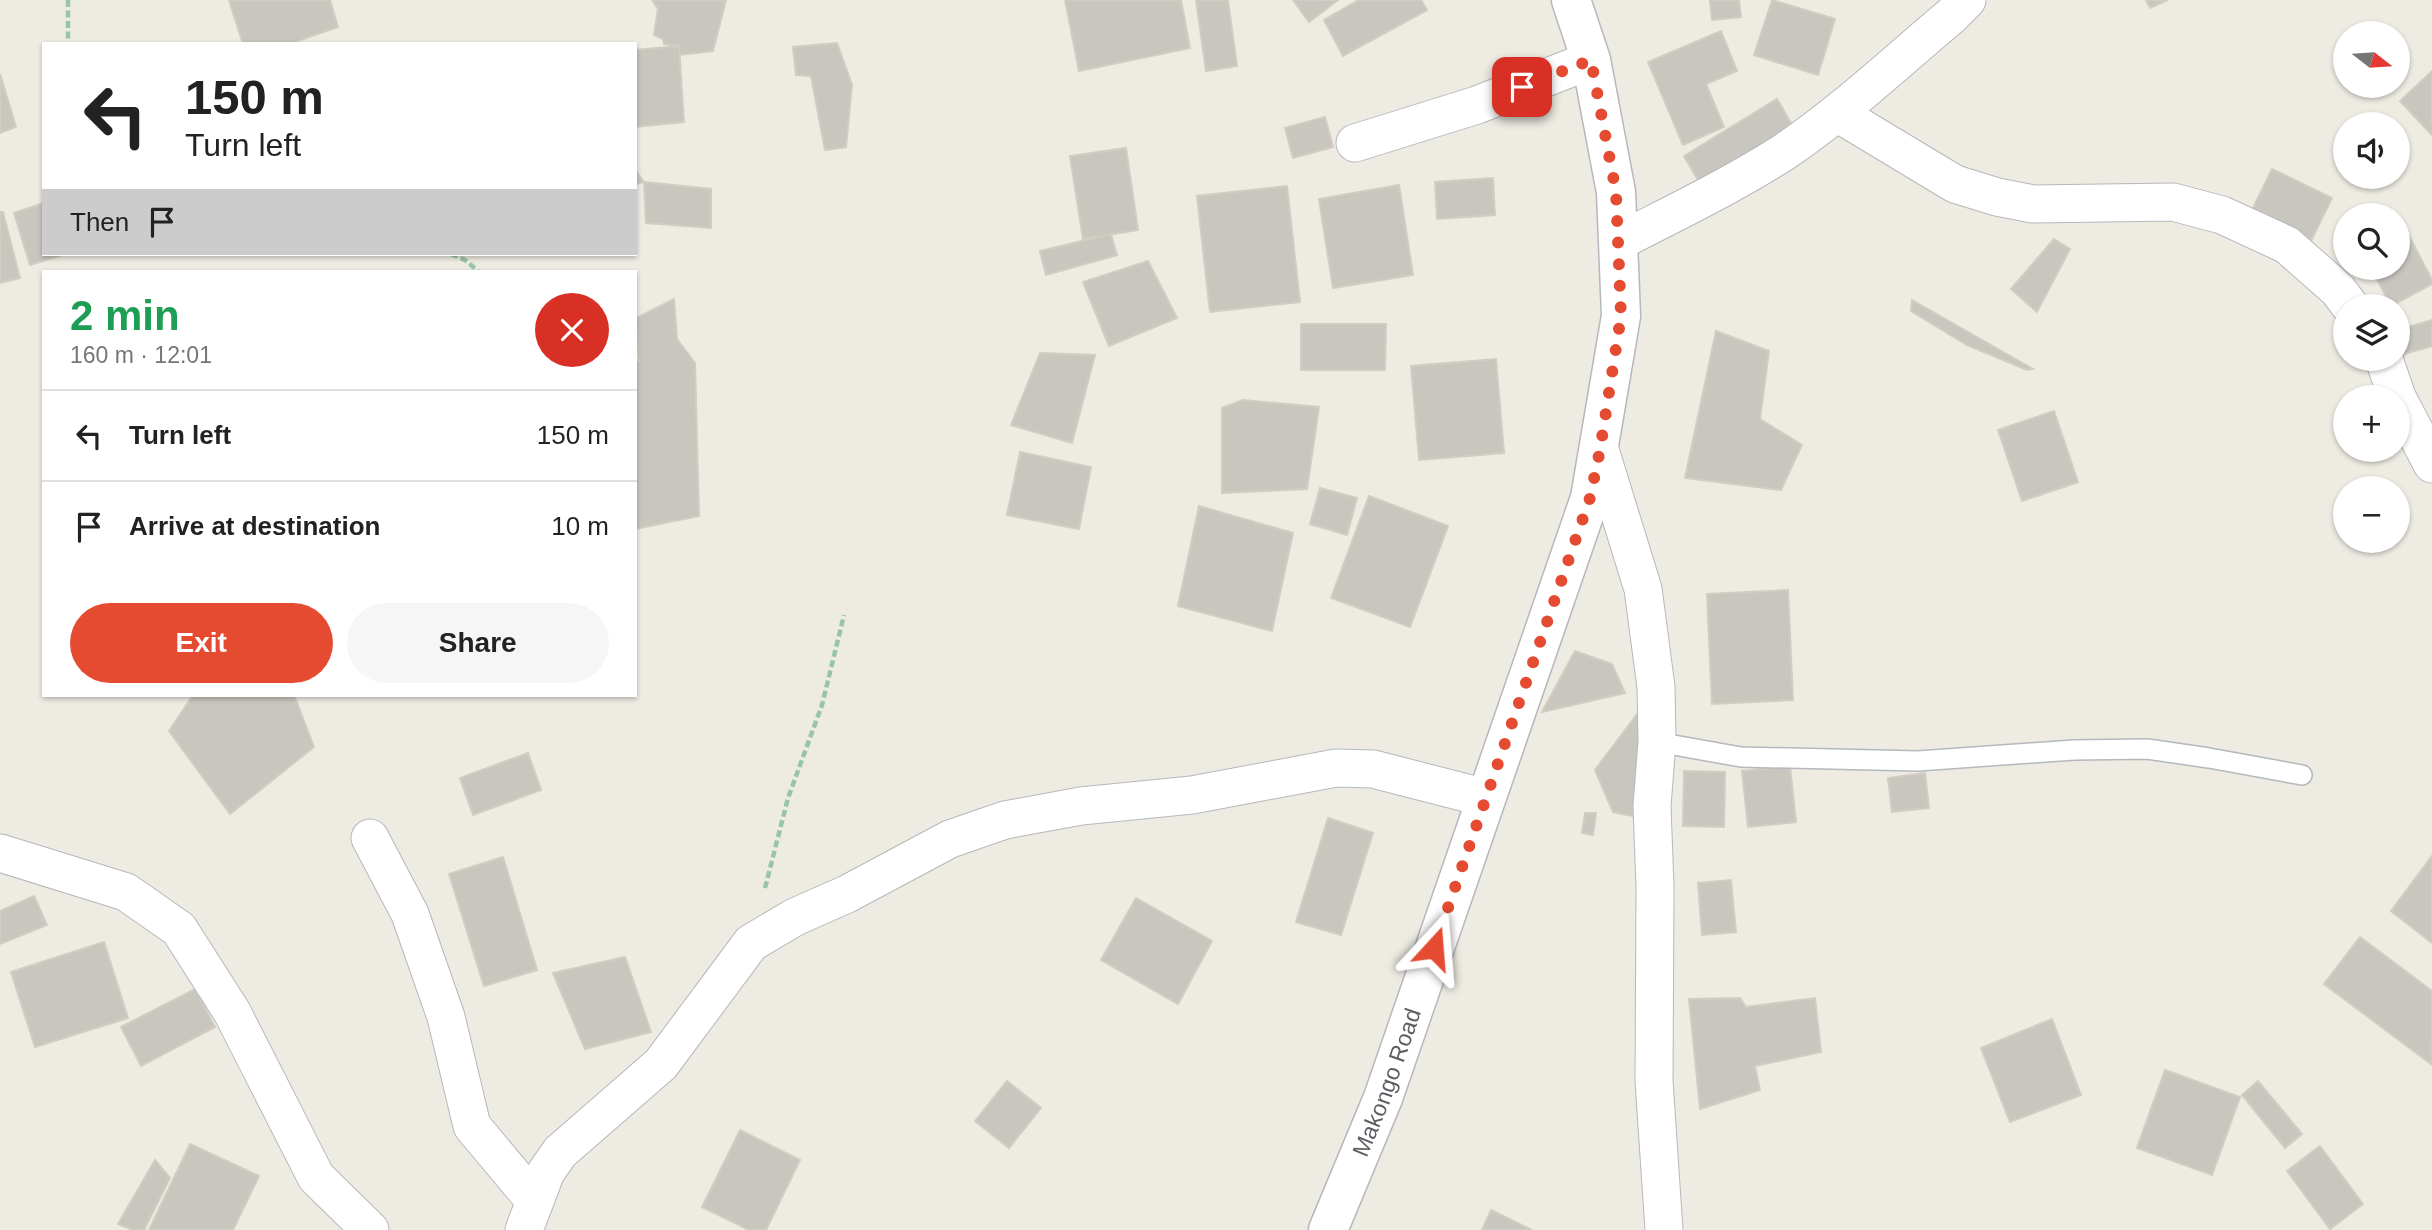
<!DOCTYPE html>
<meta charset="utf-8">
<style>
:root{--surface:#fff;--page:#f6f6f6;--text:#222;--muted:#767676;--line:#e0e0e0;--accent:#e54b30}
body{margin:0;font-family:Helvetica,sans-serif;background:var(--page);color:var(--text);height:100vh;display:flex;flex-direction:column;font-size:26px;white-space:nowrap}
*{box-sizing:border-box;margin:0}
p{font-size:23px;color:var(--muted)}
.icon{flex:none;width:38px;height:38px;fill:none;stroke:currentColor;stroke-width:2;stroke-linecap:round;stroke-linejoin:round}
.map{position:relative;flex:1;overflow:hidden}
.sheet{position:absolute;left:42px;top:270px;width:595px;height:427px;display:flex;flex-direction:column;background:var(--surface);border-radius:0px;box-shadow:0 2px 5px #0004}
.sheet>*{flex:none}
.top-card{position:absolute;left:42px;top:42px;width:595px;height:214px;border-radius:0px;box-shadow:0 2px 5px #0004;background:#fff;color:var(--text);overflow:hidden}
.needle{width:46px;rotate:107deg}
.buttons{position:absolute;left:2333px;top:21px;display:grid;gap:14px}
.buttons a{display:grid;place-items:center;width:77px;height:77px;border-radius:50%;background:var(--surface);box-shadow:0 2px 5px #0004;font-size:35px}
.pin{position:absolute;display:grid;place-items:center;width:60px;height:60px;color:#fff;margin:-30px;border-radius:14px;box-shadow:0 4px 10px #0006}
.me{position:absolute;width:77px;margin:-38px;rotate:19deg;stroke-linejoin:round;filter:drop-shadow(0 0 5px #0008)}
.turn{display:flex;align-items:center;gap:24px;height:147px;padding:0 28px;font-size:32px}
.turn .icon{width:91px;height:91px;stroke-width:2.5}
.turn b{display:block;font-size:49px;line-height:60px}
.then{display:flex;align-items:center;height:66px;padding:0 28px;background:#0003;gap:14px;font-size:26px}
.round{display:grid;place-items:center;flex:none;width:74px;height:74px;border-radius:37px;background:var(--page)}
.overview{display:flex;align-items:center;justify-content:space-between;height:119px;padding:0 28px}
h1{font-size:42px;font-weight:600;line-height:52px;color:#1e9e55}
.button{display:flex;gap:14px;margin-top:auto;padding:14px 28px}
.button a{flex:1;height:80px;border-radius:42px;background:var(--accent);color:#fff;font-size:28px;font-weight:600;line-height:80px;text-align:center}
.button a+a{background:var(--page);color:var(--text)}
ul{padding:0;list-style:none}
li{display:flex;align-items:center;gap:21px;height:91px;padding:0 28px;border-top:2px solid var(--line)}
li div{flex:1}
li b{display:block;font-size:26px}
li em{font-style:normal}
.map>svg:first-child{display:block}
.building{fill:#c8c6bf;stroke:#d2cdc1;stroke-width:2}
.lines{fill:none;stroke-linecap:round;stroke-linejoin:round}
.service-casing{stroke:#b5b8bc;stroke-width:22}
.minor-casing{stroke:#b5b8bc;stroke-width:39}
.tertiary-casing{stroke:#b5b8bc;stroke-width:41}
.path{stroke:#98c5a8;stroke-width:4.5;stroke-dasharray:7 3.5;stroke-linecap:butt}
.service{stroke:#fff;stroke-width:19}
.minor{stroke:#fff;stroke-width:37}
.tertiary{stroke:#fff;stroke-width:38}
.route{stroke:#e54b30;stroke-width:12;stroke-dasharray:0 21.6}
.labels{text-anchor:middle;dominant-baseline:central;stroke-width:6;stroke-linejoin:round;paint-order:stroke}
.street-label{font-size:23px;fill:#5b5e63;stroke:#fff}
</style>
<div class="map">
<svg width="2432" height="1230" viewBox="0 0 2432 1230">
<rect width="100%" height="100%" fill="#edebe2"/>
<g class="building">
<path d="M 229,0 L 330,0 L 338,27 L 289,44 L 243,44 Z"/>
<path d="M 652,0 L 726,0 L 713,51 L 680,55 L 679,46 L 664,44 L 663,39 L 654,35 L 658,9 Z"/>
<path d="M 1065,0 L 1181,0 L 1190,48 L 1079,71 Z"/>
<path d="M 1196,0 L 1228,0 L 1237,66 L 1206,71 Z"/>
<path d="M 1293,0 L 1338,0 L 1309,22 Z"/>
<path d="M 1359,0 L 1421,0 L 1427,10 L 1343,56 L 1324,20 Z"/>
<path d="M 1710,0 L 1739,0 L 1741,17 L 1712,20 Z"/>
<path d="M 1772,0 L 1835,19 L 1818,75 L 1754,55 Z"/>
<path d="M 2146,0 L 2168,0 L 2150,8 Z"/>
<path d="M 1721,31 L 1737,71 L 1706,84 L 1724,127 L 1683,145 L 1648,62 Z"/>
<path d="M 837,43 L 852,85 L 846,147 L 825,150 L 811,76 L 796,75 L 793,47 Z"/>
<path d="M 679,46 L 684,122 L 635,127 L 635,50 Z"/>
<path d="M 2432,71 L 2432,135 L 2400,101 Z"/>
<path d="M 0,74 L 16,127 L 0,133 Z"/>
<path d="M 1777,99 L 1798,135 L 1705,192 L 1684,156 Z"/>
<path d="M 1325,117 L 1333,147 L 1293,158 L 1285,128 Z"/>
<path d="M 1126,148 L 1138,230 L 1083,239 L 1070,156 Z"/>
<path d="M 635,169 L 644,182 L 635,184 Z"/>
<path d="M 2272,169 L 2332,198 L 2310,243 L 2250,214 Z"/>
<path d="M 1493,178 L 1495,215 L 1437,219 L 1435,182 Z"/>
<path d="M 644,182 L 711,189 L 711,228 L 646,223 Z"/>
<path d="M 1399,185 L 1413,275 L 1333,288 L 1319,199 Z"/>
<path d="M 1287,186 L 1300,302 L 1210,312 L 1197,196 Z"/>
<path d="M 44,203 L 44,254 L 65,254 L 30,265 L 14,213 Z"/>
<path d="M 0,212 L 3,212 L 20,278 L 0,283 Z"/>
<path d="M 2398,215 L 2432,280 L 2432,284 L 2391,306 L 2371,268 L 2398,268 Z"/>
<path d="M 1111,234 L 1117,255 L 1046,275 L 1040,251 Z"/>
<path d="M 2054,239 L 2070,249 L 2037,312 L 2011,289 Z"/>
<path d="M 1148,261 L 1177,318 L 1109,346 L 1083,282 Z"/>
<path d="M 674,299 L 677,339 L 695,363 L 699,516 L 635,529 L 635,363 L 639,361 L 636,318 Z"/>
<path d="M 1912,300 L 2033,369 L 2027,370 L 1967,345 L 1911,311 Z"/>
<path d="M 2432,320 L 2432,346 L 2401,355 L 2398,330 Z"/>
<path d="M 1301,324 L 1386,324 L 1385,370 L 1301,370 Z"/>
<path d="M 1716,331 L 1769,351 L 1760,419 L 1802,445 L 1781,490 L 1685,478 Z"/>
<path d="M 1040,353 L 1095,355 L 1072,443 L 1011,425 Z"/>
<path d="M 1496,359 L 1504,453 L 1419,460 L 1411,366 Z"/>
<path d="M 1243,400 L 1319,407 L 1307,489 L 1222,493 L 1222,408 Z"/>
<path d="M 2054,411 L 2078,482 L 2022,501 L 1998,430 Z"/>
<path d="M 1020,452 L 1091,467 L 1079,529 L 1007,515 Z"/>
<path d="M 1320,488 L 1357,498 L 1347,535 L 1310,524 Z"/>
<path d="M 1369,496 L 1448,526 L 1410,627 L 1331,598 Z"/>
<path d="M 1199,506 L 1293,533 L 1272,631 L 1178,606 Z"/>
<path d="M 1788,590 L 1793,700 L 1712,704 L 1707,594 Z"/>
<path d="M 1575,651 L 1612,664 L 1625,693 L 1542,712 Z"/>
<path d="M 193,695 L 294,695 L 314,747 L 230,814 L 169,731 Z"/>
<path d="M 1641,709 L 1643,818 L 1613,812 L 1595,770 Z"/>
<path d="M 528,753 L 541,790 L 473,815 L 460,778 Z"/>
<path d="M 1790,766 L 1796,822 L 1748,827 L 1742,771 Z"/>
<path d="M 1684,771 L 1725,772 L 1724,827 L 1683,826 Z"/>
<path d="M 1925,773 L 1929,808 L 1892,812 L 1888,778 Z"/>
<path d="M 1585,813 L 1596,813 L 1593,835 L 1582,833 Z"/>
<path d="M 1328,818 L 1373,833 L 1341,935 L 1296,922 Z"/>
<path d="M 2432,856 L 2432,943 L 2391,911 Z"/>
<path d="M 503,857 L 537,970 L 484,986 L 449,874 Z"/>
<path d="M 1731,880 L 1736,932 L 1702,935 L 1698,883 Z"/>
<path d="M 34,896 L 47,925 L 0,944 L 0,911 Z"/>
<path d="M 1136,898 L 1212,941 L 1178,1004 L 1101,960 Z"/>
<path d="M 2360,937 L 2432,991 L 2431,1064 L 2324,984 Z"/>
<path d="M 104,942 L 128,1018 L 35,1047 L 11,972 Z"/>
<path d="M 625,957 L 651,1032 L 585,1049 L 553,973 Z"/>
<path d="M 195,989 L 215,1027 L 141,1066 L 121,1027 Z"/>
<path d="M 1740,998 L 1746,1007 L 1815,998 L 1821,1052 L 1755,1066 L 1760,1090 L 1700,1109 L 1689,999 Z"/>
<path d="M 2052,1019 L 2081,1095 L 2010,1122 L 1981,1048 Z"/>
<path d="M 2165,1070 L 2240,1097 L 2212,1175 L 2137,1148 Z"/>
<path d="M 1007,1081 L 1041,1108 L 1009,1148 L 975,1121 Z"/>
<path d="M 2258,1081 L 2302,1134 L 2285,1148 L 2242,1095 Z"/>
<path d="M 740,1130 L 800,1160 L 766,1230 L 749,1230 L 702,1207 Z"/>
<path d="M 190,1144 L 259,1176 L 233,1230 L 149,1230 Z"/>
<path d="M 2320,1146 L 2363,1204 L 2330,1229 L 2287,1171 Z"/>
<path d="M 155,1160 L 170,1178 L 144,1230 L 133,1230 L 118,1224 Z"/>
<path d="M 1491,1210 L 1532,1230 L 1482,1230 Z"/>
</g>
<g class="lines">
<g class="service-casing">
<path id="service" d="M 1657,742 L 1741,757 L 1918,761 L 2074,750 L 2147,749 L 2209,758 L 2302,775"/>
</g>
<g class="minor-casing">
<g id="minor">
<path d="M 1837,113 L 1955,184 L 1997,197 L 2033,204 L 2173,202 L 2222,215 L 2287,245 L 2338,290 L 2350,306"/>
<path d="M 1355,143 L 1477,105 L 1591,60"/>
<path d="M 1618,242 C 1674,213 1731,186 1784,152 C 1843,112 1896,62 1951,16 L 1967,0"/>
<path d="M 2384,359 L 2397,397"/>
<path d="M 2398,399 L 2432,464"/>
<path d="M 1600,450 L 1643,589 L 1656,687 L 1657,742 L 1652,806 L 1655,887 L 1654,1081 L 1664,1230"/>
<path d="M 370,838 L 410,914 L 446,1017 L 472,1126 L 534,1200"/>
<path d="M 0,853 L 126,892 L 179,929 L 232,1012 L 316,1177 L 370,1230"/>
<path d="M 524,1230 L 546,1172 L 560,1152 L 661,1064 L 751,943 L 795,917 L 847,894 L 950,839 L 1005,820 L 1081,806 L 1192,795 L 1336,768 L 1373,769 L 1486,798"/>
</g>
</g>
<g class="tertiary-casing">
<g id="tertiary">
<path id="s1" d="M 1328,1230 L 1383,1098 L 1590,498 L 1621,316 L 1616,192 L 1591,60 L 1571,0"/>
</g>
</g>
<g class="path">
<path d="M 68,0 L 68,44"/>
<path d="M 451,254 L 465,260 L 478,271"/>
<path d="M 765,888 L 788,798 L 822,705 L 844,615"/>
</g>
<use href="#service" class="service"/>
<use href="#minor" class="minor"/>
<use href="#tertiary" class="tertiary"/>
</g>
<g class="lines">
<path class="route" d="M 1434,948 L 1590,498 L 1600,450 L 1621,316 L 1616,192 L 1591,60 L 1522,87"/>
</g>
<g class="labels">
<g class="street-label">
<text stroke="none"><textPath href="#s1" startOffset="159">Makongo Road</textPath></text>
</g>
</g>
</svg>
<div class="buttons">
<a><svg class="needle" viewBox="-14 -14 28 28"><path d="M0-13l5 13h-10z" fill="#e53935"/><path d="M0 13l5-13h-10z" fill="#767676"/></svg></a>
<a><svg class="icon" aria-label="sound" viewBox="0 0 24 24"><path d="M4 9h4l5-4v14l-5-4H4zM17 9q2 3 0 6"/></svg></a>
<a><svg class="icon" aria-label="search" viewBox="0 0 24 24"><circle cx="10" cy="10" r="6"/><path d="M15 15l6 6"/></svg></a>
<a><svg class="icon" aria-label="layers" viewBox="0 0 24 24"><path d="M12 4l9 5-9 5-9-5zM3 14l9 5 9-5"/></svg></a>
<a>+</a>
<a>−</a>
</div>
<div class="pin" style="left:1522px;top:87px;background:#d93025"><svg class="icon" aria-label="arrive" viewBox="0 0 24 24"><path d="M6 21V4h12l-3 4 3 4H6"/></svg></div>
<svg class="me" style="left:1434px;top:948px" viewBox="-20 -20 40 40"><path d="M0-17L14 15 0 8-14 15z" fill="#e54b30" stroke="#fff" stroke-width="4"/></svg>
<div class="top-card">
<div class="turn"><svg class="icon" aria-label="left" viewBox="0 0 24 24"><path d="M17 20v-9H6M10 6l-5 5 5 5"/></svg><div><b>150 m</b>Turn left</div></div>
<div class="then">Then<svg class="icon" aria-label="arrive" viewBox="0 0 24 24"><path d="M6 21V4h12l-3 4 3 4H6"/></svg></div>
</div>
<section class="sheet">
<div class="overview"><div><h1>2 min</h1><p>160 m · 12:01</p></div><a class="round" style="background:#d93025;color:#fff"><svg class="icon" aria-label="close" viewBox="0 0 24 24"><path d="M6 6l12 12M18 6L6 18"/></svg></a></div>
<ul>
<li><svg class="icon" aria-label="left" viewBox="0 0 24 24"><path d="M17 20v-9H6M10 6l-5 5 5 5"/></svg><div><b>Turn left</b></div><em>150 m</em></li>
<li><svg class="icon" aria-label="arrive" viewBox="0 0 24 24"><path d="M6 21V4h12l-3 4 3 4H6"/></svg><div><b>Arrive at destination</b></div><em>10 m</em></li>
</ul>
<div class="button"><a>Exit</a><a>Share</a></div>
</section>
</div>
